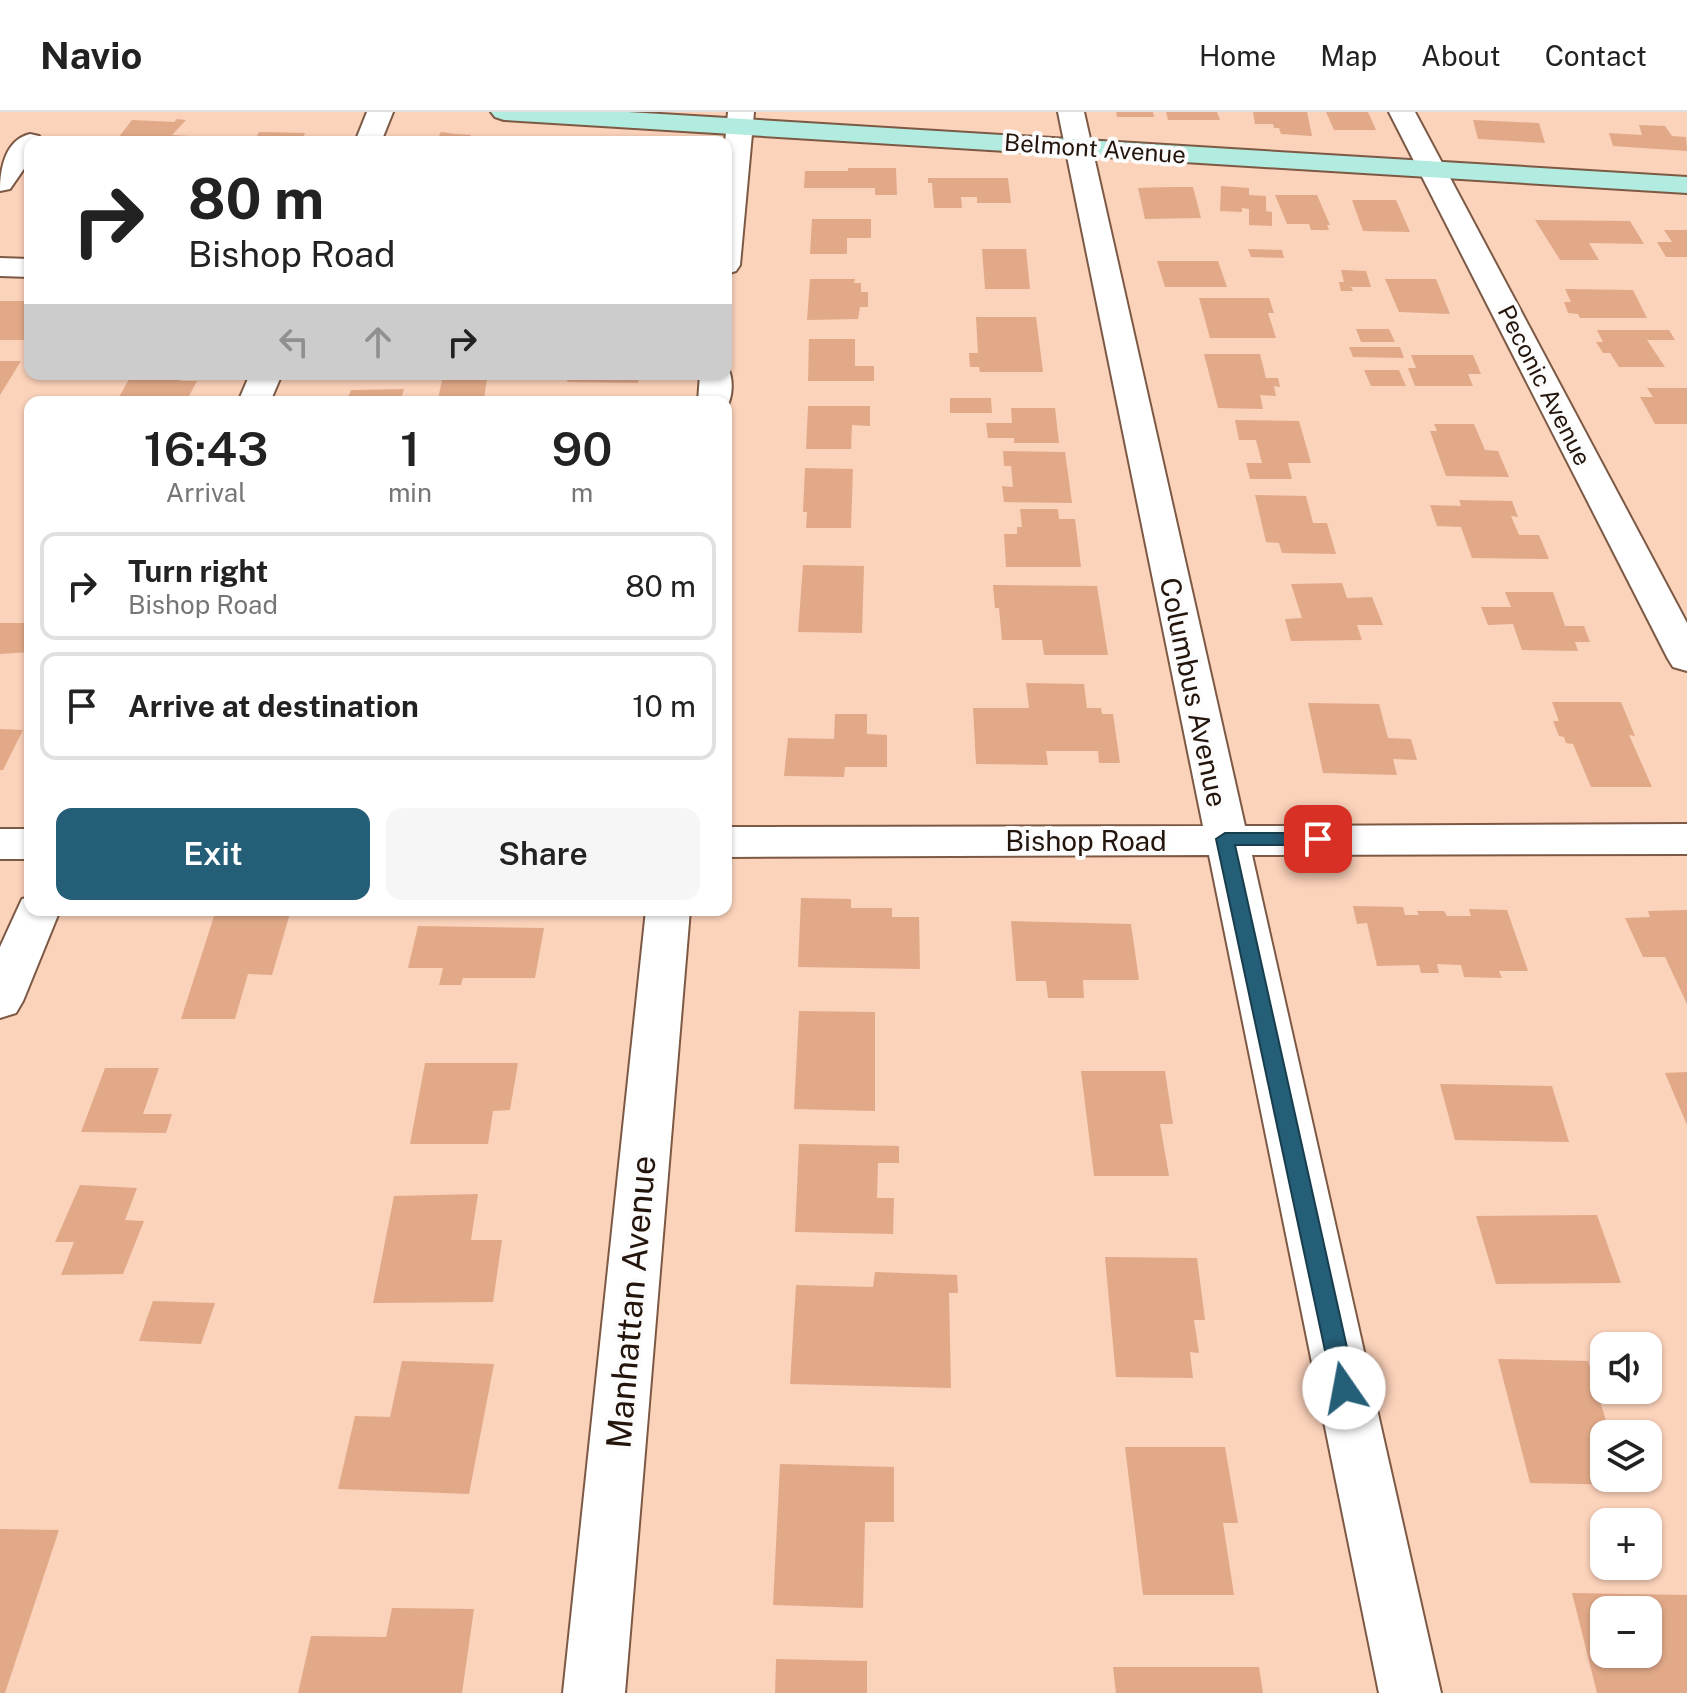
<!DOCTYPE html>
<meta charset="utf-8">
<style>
:root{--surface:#fff;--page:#f6f6f6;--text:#222;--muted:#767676;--line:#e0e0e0;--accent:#255e77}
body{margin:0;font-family:"Public Sans",sans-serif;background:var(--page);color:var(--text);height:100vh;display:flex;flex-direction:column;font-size:30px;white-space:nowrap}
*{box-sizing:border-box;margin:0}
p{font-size:26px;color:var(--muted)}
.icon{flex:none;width:44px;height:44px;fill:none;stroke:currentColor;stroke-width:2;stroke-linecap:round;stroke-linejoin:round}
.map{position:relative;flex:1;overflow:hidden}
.drawer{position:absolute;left:24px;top:284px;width:708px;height:520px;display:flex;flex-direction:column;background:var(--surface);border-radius:16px;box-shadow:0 2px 6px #0004}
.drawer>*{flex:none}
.top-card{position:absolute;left:24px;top:24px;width:708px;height:244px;border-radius:16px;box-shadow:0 2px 6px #0004;background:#fff;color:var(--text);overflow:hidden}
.buttons{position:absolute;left:1590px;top:1220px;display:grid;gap:16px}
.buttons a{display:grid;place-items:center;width:72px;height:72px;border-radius:16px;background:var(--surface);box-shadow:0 2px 6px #0004;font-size:40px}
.pin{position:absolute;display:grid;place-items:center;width:68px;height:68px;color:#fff;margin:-34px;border-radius:16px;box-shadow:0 4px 12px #0006}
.me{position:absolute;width:88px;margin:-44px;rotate:348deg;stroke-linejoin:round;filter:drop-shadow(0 0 6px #0008)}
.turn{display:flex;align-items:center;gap:28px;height:168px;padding:0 32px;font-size:36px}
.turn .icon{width:104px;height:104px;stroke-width:2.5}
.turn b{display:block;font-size:56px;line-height:68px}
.lanes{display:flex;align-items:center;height:76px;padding:0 32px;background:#0003;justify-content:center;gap:40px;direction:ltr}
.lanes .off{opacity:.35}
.eta{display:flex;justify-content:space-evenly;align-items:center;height:136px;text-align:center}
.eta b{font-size:48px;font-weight:600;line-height:56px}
.button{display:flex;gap:16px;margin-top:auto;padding:16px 32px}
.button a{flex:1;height:92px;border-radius:16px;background:var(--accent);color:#fff;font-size:32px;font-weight:600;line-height:92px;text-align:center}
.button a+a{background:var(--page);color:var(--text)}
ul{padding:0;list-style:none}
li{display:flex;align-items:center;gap:24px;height:108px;margin:0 16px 12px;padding:0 16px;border:4px solid var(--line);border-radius:16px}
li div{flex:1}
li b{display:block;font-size:30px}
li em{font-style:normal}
header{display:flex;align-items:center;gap:48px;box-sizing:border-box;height:112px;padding:0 40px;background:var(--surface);border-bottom:2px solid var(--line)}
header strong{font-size:38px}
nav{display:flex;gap:44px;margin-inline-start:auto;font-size:28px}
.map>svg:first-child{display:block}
.building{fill:#e2a989;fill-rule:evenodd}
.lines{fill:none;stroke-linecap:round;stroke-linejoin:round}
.minor-casing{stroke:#7c5944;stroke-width:4}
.secondary-casing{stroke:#7c5944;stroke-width:4}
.minor{fill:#fff;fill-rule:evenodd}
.secondary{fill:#b2ebdf;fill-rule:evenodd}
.route{fill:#255e77;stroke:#183d4d;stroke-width:2}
.labels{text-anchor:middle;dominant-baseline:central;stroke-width:8;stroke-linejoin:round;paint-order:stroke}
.far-street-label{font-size:24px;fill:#23140c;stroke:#fcfcfc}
.street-label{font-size:28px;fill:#23140c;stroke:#fcfcfc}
.near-street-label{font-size:34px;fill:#23140c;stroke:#fcfcfc}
</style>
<header>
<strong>Navio</strong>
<nav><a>Home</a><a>Map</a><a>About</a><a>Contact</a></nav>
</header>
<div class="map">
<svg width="1687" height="1581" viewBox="0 0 1687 1581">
<rect width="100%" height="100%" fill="#fbd2ba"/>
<g class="building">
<path d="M 1116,0 L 1153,0 L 1154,5 L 1117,5 Z"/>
<path d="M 1166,0 L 1217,0 L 1220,8 L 1168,8 Z"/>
<path d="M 1253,0 L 1307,0 L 1312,24 L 1281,22 L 1279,16 L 1274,16 L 1273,12 L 1255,12 Z"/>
<path d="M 1326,0 L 1368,0 L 1376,18 L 1334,18 Z"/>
<path d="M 177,7 L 186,8 L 172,23 L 189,24 L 182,30 L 115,30 L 132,8 L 174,10 Z"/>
<path d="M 1473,8 L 1539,11 L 1545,31 L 1478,27 Z"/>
<path d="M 1639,13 L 1665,14 L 1672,24 L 1686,25 L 1687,39 L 1613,34 L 1609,21 L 1642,23 Z"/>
<path d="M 259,20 L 305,21 L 301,30 L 247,30 L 255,27 Z"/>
<path d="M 441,20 L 456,22 L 471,23 L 468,30 L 436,30 Z"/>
<path d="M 848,56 L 896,56 L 897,83 L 875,83 L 875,76 L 804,76 L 805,59 L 848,59 Z"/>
<path d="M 928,66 L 1008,66 L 1011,91 L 977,91 L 977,85 L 961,85 L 962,96 L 934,96 L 932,71 L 928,71 Z"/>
<path d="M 1221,74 L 1249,76 L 1249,83 L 1266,84 L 1266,99 L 1272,100 L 1272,114 L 1249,113 L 1249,97 L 1242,96 L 1242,100 L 1220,99 Z"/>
<path d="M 1170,75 L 1193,75 L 1201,106 L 1145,107 L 1138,76 Z"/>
<path d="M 1275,83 L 1317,83 L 1330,113 L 1327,113 L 1329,118 L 1311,118 L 1309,112 L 1287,112 Z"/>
<path d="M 1352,88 L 1396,88 L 1410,120 L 1363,119 Z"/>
<path d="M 812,107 L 871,107 L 871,126 L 847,126 L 847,142 L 810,142 Z"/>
<path d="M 1535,108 L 1630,109 L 1644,132 L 1589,131 L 1599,148 L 1560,148 Z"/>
<path d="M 1664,118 L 1687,118 L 1687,145 L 1666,145 L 1657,130 L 1672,130 Z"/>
<path d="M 982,137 L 1026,137 L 1030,177 L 985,177 Z"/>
<path d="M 1248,137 L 1282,138 L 1284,146 L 1251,145 Z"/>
<path d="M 1157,149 L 1218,149 L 1227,175 L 1165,175 Z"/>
<path d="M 1341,158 L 1366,159 L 1371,175 L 1351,175 L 1353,179 L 1341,179 L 1339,170 L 1344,170 Z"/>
<path d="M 810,167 L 855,167 L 854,171 L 861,171 L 861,180 L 868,180 L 868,195 L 860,195 L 858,207 L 807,208 Z"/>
<path d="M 1385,167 L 1436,167 L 1450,202 L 1399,200 Z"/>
<path d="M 1565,177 L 1633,178 L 1647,206 L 1580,206 L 1578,202 L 1568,201 L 1564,190 L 1571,190 Z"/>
<path d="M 1199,186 L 1269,186 L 1274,201 L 1268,201 L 1276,226 L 1210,226 Z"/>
<path d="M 0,189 L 30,189 L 30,223 L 27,228 L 0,228 Z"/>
<path d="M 976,205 L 1036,205 L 1043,260 L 980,260 L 979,255 L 970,255 L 969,241 L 978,241 Z"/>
<path d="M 1356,217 L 1389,217 L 1395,230 L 1361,230 Z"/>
<path d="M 1597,218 L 1669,218 L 1675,228 L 1647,228 L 1665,255 L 1619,255 L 1610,241 L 1603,241 L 1596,230 L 1603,230 Z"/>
<path d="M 809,227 L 855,227 L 855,254 L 874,254 L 874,269 L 808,269 Z"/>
<path d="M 1349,235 L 1400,235 L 1404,246 L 1353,245 Z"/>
<path d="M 1204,242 L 1260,242 L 1266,266 L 1278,266 L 1280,275 L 1274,274 L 1276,284 L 1260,283 L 1263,297 L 1218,296 Z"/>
<path d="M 1411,243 L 1473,243 L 1481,262 L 1468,262 L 1473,274 L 1415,274 L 1408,256 L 1416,256 Z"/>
<path d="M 0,249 L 21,249 L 0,283 Z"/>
<path d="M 1364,258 L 1399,258 L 1406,274 L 1371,274 Z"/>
<path d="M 132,262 L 184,262 L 180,269 L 197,269 L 188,286 L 119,285 Z"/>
<path d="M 570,262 L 640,262 L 638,271 L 567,270 Z"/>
<path d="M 487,267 L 484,286 L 438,287 L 442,268 Z"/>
<path d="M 1647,276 L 1687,276 L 1687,312 L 1655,312 L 1640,285 L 1653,285 Z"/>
<path d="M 404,277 L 400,290 L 330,290 L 332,286 L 348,286 L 351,278 Z"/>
<path d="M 950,286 L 991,286 L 992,301 L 950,301 Z"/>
<path d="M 808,294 L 870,294 L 870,314 L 852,313 L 851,337 L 806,337 Z"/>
<path d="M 1011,296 L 1055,296 L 1059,331 L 1014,331 L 1014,326 L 988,326 L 986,311 L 1012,311 Z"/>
<path d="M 1235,308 L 1299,309 L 1311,351 L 1288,351 L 1292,367 L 1250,367 L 1246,351 L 1262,351 L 1256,328 L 1239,328 Z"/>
<path d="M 1434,312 L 1474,312 L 1485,338 L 1498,339 L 1509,365 L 1446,364 L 1430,319 L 1437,319 Z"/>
<path d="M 1003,339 L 1065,340 L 1072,391 L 1004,390 L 1002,374 L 1013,375 L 1011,354 L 1004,354 Z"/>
<path d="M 805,356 L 853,357 L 851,416 L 806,416 L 807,400 L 803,400 Z"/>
<path d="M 1255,383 L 1306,384 L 1313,411 L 1327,411 L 1336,442 L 1282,441 L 1279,431 L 1266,430 Z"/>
<path d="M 1459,388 L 1512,389 L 1518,405 L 1511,404 L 1519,423 L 1539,423 L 1549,447 L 1472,446 L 1461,415 L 1437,414 L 1430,393 L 1461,394 Z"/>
<path d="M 1020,397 L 1058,397 L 1059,407 L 1075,407 L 1081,455 L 1006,455 L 1004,422 L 1017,422 L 1017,415 L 1022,415 Z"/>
<path d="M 803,453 L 864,454 L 862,521 L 798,520 Z"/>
<path d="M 1342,471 L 1347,486 L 1372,485 L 1383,513 L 1357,513 L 1362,528 L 1291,529 L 1285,507 L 1302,506 L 1291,472 Z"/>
<path d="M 993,473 L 1097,474 L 1108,543 L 1044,543 L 1042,528 L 1002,528 L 999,496 L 995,496 Z"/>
<path d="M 1505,480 L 1553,480 L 1565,514 L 1584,514 L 1590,530 L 1575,530 L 1578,539 L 1522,538 L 1513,512 L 1488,513 L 1481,495 L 1511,495 Z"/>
<path d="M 0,511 L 30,511 L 30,540 L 0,542 Z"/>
<path d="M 1026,571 L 1084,572 L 1087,596 L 1101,596 L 1102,602 L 1113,602 L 1120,651 L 1099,651 L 1098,639 L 1046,639 L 1048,653 L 976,652 L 973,596 L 1029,596 Z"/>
<path d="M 1552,590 L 1621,590 L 1635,624 L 1629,623 L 1652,675 L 1591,675 L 1573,632 L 1566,631 L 1564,625 L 1559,624 L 1553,609 L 1559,609 Z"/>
<path d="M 1308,591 L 1379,592 L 1388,626 L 1411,627 L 1417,648 L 1393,647 L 1397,663 L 1323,661 Z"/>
<path d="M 835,602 L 867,602 L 867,622 L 887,623 L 887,655 L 845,655 L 844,665 L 784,664 L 788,626 L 834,627 Z"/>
<path d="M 0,617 L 23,618 L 3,658 L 0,658 Z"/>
<path d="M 801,786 L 851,787 L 851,796 L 892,796 L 892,805 L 919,805 L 920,857 L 798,855 Z"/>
<path d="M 1353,794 L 1403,795 L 1405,803 L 1419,803 L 1417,799 L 1444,799 L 1447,804 L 1471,804 L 1469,797 L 1507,798 L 1528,859 L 1499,859 L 1502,866 L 1464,865 L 1461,853 L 1437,852 L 1439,861 L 1421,861 L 1419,853 L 1377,854 L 1367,811 L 1357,812 Z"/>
<path d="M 216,798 L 291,798 L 272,863 L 248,862 L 235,907 L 181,907 Z"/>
<path d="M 1687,798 L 1687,892 L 1665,845 L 1643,845 L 1625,806 L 1650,805 L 1648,799 Z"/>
<path d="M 1011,809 L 1131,812 L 1139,868 L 1083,868 L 1084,886 L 1048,886 L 1046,869 L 1016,869 Z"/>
<path d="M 418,814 L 544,816 L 535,866 L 463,866 L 461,873 L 439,873 L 443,856 L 408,856 Z"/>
<path d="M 799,899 L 875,900 L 875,999 L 794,997 Z"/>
<path d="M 425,951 L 518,951 L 510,998 L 493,999 L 488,1032 L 410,1032 Z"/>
<path d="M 105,956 L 159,956 L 143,1002 L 172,1002 L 166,1021 L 81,1020 Z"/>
<path d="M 1081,959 L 1165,959 L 1173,1012 L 1160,1012 L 1169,1064 L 1094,1064 Z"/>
<path d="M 1687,960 L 1687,1013 L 1665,961 Z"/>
<path d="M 1440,972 L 1552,974 L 1569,1030 L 1455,1028 Z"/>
<path d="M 799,1032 L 899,1034 L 899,1051 L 878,1051 L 877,1086 L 894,1086 L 893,1122 L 795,1120 Z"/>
<path d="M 80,1073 L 137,1076 L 125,1108 L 144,1109 L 123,1162 L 61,1163 L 74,1130 L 55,1130 Z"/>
<path d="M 478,1082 L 471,1128 L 502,1128 L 493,1190 L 373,1191 L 394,1084 Z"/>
<path d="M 1597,1103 L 1621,1171 L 1496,1172 L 1476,1104 Z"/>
<path d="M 1105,1145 L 1197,1146 L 1205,1208 L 1194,1208 L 1199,1241 L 1190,1240 L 1193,1266 L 1116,1265 Z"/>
<path d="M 875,1160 L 957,1163 L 958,1181 L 949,1181 L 951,1276 L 790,1272 L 796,1173 L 873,1175 Z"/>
<path d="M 153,1189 L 215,1191 L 201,1232 L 139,1229 Z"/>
<path d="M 1498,1247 L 1588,1249 L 1610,1322 L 1604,1322 L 1604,1366 L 1624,1366 L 1626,1373 L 1530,1371 Z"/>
<path d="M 402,1249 L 494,1252 L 469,1382 L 338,1377 L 355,1304 L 390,1305 Z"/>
<path d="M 1125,1335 L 1225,1335 L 1238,1411 L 1223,1411 L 1234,1483 L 1143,1483 Z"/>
<path d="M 780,1352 L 894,1355 L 894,1410 L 865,1410 L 863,1496 L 773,1493 Z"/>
<path d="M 0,1417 L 59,1418 L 5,1581 L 0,1581 Z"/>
<path d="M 1572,1481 L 1687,1483 L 1687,1581 L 1597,1581 ZM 1604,1498 L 1648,1498 L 1648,1542 L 1604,1542 Z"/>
<path d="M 392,1496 L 474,1497 L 462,1581 L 298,1581 L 311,1524 L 386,1525 Z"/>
<path d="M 776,1547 L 867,1549 L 867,1581 L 775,1581 Z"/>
<path d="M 1113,1555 L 1259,1555 L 1263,1581 L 1116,1581 Z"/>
</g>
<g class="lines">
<g class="minor-casing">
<g id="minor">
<path d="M 367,0 L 393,0 L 381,30 L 355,30 Z"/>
<path d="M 728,0 L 754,0 L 740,153 L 736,159 L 726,162 L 725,30 Z"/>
<path d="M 1058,0 L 1084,0 L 1245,714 L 1687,712 L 1687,742 L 1252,743 L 1441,1581 L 1379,1581 L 1209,743 L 726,745 L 726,715 L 1203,714 Z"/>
<path d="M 1389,0 L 1415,0 L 1687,511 L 1687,559 L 1673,555 L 1668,547 Z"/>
<path d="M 30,22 L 39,24 L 43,30 L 30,30 L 30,48 L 10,77 L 0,79 C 0,57 5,28 30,22 Z"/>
<path d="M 0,146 L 30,147 L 30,165 L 0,164 Z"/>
<path d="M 727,255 C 734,265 733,286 726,296 L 726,290 L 698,290 L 700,262 L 726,262 Z"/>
<path d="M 250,262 L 282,262 L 270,290 L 238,290 Z"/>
<rect x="0" y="717" width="30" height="30"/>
<path d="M 30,785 L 30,798 L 60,798 L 23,889 L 16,901 L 0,906 L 0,835 L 22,787 Z"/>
<path d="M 646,798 L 690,798 L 625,1581 L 563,1581 Z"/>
</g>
</g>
<g class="secondary-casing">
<path id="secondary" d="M 491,0 L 628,0 L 1687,65 L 1687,81 L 504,8 L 495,5 Z"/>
</g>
<use href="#minor" class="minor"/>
<use href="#secondary" class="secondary"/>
</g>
<path class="route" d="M 1225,721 L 1318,721 L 1326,727 L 1318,733 L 1235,733 L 1356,1276 L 1352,1283 L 1344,1286 L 1336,1283 L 1333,1276 L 1216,727 Z"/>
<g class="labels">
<g class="far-street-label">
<text transform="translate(1095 36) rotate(4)">Belmont Avenue</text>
<text transform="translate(1545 273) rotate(63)">Peconic Avenue</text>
</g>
<g class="street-label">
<text transform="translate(1194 580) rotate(78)">Columbus Avenue</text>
<text x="1086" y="728">Bishop Road</text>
</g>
<g class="near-street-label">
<text transform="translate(631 1190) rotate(-85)">Manhattan Avenue</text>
</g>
</g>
</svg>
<div class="buttons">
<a><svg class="icon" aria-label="sound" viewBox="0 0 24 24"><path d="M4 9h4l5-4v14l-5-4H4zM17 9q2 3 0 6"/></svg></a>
<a><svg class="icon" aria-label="layers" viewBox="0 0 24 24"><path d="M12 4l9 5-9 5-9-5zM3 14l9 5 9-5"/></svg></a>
<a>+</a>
<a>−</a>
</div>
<div class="pin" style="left:1318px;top:727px;background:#d93025"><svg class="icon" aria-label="arrive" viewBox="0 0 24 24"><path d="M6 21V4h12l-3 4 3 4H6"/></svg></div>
<svg class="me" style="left:1344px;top:1276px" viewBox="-20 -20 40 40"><circle r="19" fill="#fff"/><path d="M0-13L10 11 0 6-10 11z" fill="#255e77"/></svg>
<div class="top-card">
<div class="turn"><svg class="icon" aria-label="right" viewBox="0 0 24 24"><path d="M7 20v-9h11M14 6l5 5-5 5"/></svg><div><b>80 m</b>Bishop Road</div></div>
<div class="lanes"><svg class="icon off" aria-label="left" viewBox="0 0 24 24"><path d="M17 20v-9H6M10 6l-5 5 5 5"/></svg><svg class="icon off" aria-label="ahead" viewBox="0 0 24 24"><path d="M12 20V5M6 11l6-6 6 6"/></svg><svg class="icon" aria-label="right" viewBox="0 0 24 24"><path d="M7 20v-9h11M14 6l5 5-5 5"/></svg></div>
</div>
<section class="drawer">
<div class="eta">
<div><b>16:43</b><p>Arrival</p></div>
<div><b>1</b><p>min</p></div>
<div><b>90</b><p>m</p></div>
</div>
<ul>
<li><svg class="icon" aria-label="right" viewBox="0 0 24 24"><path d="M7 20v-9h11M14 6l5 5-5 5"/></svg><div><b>Turn right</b><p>Bishop Road</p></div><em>80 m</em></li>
<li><svg class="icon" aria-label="arrive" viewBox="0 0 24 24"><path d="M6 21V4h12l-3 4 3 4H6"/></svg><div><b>Arrive at destination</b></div><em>10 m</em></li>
</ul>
<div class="button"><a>Exit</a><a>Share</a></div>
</section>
</div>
